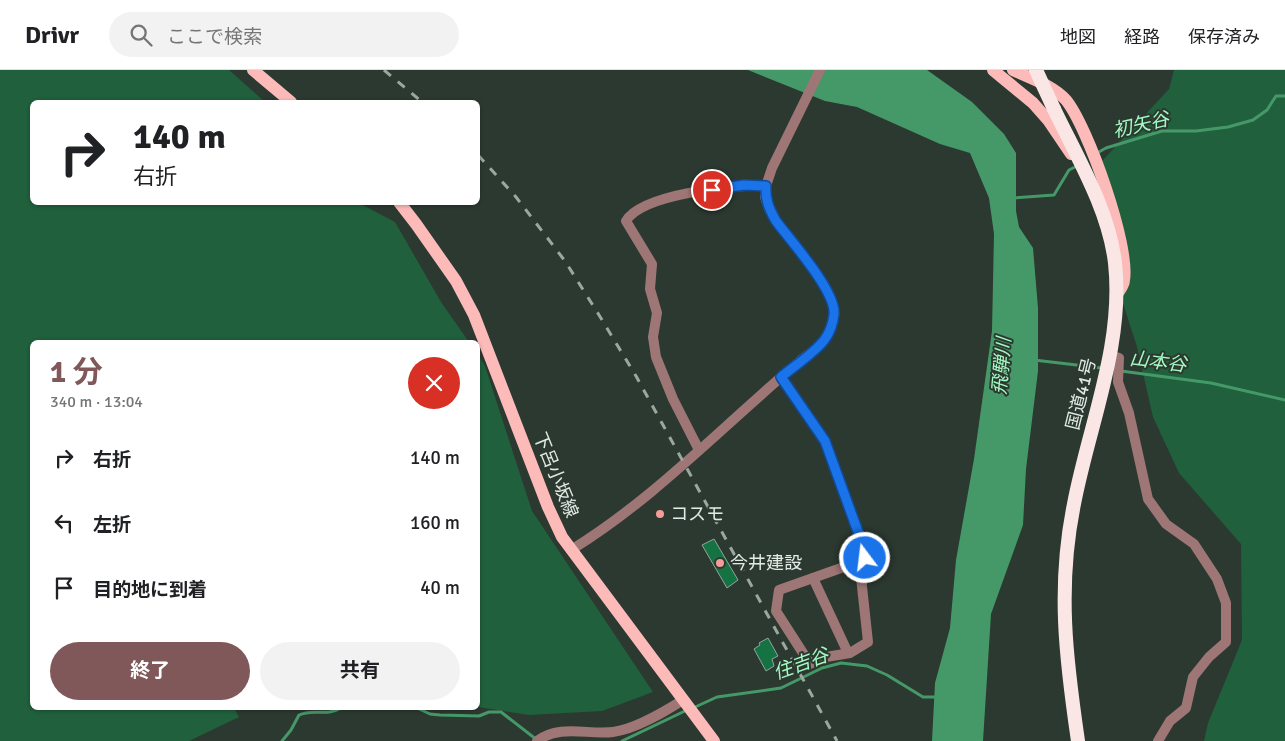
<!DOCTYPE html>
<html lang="ja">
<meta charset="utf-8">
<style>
:root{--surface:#fff;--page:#f2f2f2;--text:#202124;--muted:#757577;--line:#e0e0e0;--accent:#805859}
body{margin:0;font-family:Signika,"Noto Sans JP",sans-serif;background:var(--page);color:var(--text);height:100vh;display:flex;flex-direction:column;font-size:19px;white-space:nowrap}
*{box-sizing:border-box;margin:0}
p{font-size:16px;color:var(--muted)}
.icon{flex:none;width:28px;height:28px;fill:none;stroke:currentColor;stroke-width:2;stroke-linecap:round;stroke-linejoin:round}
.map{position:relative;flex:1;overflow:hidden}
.details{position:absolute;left:30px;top:270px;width:450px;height:370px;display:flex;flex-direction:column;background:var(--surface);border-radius:8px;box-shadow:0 1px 4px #0004}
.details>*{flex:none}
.hud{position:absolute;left:30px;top:30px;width:450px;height:105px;border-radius:8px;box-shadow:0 1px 4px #0004;background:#fff;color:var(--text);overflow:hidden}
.pin{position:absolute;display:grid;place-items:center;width:42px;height:42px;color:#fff;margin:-21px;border:2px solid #fff;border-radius:50%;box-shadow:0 1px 5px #0007}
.me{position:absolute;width:55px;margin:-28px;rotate:345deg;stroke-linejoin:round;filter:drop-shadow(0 0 4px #0008)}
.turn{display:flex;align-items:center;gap:18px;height:105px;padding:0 20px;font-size:22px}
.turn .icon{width:65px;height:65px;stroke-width:2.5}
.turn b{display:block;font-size:35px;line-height:42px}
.round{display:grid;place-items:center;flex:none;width:52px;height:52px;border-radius:26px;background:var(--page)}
.head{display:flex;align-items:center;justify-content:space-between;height:85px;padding:0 20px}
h1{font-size:30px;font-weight:700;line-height:38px;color:var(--accent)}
.primary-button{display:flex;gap:10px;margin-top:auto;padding:10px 20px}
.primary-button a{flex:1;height:58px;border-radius:30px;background:var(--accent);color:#fff;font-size:20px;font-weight:700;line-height:58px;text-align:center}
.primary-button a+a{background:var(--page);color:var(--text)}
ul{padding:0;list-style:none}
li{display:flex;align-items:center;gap:15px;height:65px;padding:0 20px}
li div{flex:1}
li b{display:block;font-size:19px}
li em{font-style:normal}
header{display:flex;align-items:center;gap:30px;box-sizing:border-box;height:70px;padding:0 25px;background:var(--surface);border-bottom:1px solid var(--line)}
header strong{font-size:24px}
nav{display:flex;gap:28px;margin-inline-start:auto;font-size:18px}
.search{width:350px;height:45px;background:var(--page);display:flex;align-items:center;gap:12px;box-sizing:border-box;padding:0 18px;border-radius:28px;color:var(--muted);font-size:19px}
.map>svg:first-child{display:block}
.green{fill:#20603c}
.water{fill:#459968}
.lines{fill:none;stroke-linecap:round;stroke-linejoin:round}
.stream{stroke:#459968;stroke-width:3}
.building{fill:#147243;stroke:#95a59a}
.minor{stroke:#9e7675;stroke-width:10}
.major{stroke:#fcbbb9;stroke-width:12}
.highway{stroke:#fbe6e6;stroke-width:14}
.rail{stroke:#9ca79f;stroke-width:3;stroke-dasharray:9 9;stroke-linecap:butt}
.highway-bridge{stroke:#fbe6e6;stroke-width:14}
.route-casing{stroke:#114b97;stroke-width:12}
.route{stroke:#1a73e8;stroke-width:9}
.poi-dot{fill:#f59b9a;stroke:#2c3930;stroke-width:2}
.labels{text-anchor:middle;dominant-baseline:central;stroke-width:4;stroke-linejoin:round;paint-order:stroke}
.street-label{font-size:18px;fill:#e1eae4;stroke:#2c3930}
.poi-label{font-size:18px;fill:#e1eae4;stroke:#2c3930;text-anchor:start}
.water-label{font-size:19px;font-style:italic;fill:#a4fac3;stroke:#2c3930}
</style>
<header>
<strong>Drivr</strong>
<div class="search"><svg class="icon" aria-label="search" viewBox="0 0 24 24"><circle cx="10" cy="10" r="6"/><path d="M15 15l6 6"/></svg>ここで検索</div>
<nav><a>地図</a><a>経路</a><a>保存済み</a></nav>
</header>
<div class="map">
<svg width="1285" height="671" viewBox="0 0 1285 671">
<rect width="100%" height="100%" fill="#2c3930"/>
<g class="green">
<path d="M 0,0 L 229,0 L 265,32 L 32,32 L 32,132 L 359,133 L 395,152 L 441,232 L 469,272 L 32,272 L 32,638 L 234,638 L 239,647 L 189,671 L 0,671 Z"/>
<path d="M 1174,0 L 1285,0 L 1285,671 L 1204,671 L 1208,653 L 1242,570 L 1241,474 L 1179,403 L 1153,347 L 1137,277 L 1121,227 L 1090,104 L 1169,19 Z"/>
<path d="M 478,285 L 485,296 L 532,441 L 653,622 L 602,641 L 529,645 L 478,637 Z"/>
</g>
<path class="water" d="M 748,0 L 927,0 L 972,32 L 1004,64 L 1016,83 L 1016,141 L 1019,157 L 1033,178 L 1038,238 L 1038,301 L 1026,399 L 1023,455 L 991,544 L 983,671 L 932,671 L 935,613 L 950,558 L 956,490 L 974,389 L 992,261 L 994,164 L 989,128 L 970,83 L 940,74 L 857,37 L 825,31 Z"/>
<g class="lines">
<g class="stream">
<path d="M 1097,83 L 1106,78 L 1162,61 L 1196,61 L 1228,57 L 1253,50 L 1267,40 L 1276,26 L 1285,26"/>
<path d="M 1013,128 L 1054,125 L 1069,100 L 1077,96"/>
<path d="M 1034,290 L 1102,298"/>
<path d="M 1121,301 L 1211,313 L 1285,330"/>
<path d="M 417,638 L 430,644 L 440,645 L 479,646 L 489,642 L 501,642 L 537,670"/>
<path d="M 693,638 L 717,627 L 781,618 L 822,598 L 841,593 L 867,596 L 887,605 L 923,627 L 937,627"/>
<path d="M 282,671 L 291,660 L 299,645 C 314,638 326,647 341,638"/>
<path d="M 622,671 L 687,640"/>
</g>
</g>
<g class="building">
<path d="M 714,469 L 738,510 L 727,518 L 702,475 Z"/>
<path d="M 768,568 L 778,586 L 772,589 L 774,596 L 766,601 L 754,579 L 760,575 L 759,573 Z"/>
</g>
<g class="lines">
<g class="minor">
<path d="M 1110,285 L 1119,288 L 1118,312 L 1129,343 L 1148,429 L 1166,454 L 1194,474 L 1217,509 L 1226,533 L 1226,572 L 1209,587 L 1193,607 L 1186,638 L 1170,651 L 1158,671"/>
<path d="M 781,307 L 825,371 L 865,481 L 865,488 L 858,492 L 779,520 L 776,541 L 810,594 L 826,587 L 850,583 L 868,572 L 860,498 L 858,492"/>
<path d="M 699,380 L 673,329 L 656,287 L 653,267 L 657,243 L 650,219 L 652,194 L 626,151 C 642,124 735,114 766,116"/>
<path d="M 571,480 C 641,437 700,379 761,325 C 774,313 787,302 801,290 C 809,284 818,278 824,270 C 829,263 834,251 834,242 C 834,218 791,171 776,151 L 769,139 L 765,127 L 766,116 L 772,98 L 820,0"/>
<path d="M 813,508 L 848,583"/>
<path d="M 537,671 C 560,654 587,665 613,662 C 636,659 664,642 683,630"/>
</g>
<g class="major">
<path d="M 253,0 L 291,32"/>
<path d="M 993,0 L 1033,33 L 1048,50 L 1071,84"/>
<path d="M 1013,0 C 1030,8 1052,15 1066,30 C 1088,57 1130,176 1124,210 C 1124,215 1120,220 1117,224"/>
<path d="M 399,132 L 416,154 L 456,211 L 474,245 L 548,437 L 562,467 L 714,671"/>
</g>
<path class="highway" d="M 1054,39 C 1077,87 1109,140 1115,193 C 1124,275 1089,355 1074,434 C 1057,517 1066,589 1078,671"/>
<g class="rail">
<path d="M 384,0 L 422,32"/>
<path d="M 478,85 L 516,127 L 565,191 L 599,245 L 636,306 L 837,671"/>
</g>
<path class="highway-bridge" d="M 1036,0 L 1054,39"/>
</g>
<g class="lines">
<g class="route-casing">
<path id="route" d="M 712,120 L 744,115 L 766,116 C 765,129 769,139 776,151 C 790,170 836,221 834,244 C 833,253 830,262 825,269 C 816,282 794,296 781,307 L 825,371 L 865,481 L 865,488"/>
</g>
<use href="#route" class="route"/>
</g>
<g class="poi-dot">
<circle cx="660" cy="444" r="5"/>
<circle cx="720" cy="493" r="5"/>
</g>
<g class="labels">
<g class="street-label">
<text transform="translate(1081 324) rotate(-76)">国道41号</text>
<text transform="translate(556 405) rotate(68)">下呂小坂線</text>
</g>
<g class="poi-label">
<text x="670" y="444">コスモ</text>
<text x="730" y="493">今井建設</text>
</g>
<g class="water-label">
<text transform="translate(1141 55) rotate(-13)">初矢谷</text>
<text transform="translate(1158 292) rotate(7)">山本谷</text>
<text transform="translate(1002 296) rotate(-85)">飛騨川</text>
<text transform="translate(801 594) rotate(-20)">住吉谷</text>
</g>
</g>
</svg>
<div class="pin" style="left:712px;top:120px;background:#d93025"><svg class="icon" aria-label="arrive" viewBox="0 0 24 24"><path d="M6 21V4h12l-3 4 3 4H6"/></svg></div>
<svg class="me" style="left:865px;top:488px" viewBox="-20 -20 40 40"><circle r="17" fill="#1a73e8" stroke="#fff" stroke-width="3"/><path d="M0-11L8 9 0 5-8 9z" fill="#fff"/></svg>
<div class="hud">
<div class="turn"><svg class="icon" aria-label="right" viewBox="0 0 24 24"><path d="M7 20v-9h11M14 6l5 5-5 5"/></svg><div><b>140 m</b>右折</div></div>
</div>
<section class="details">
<div class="head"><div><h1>1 分</h1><p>340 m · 13:04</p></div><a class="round" style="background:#d93025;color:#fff"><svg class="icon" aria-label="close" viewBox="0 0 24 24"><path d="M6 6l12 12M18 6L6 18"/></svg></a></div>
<ul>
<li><svg class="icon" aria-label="right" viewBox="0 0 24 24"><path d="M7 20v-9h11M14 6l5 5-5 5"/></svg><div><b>右折</b></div><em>140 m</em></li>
<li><svg class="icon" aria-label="left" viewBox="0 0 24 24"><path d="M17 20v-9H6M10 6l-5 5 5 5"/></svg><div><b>左折</b></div><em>160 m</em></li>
<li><svg class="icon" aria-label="arrive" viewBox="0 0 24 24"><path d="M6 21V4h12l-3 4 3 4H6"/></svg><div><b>目的地に到着</b></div><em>40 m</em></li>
</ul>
<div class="primary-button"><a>終了</a><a>共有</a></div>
</section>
</div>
